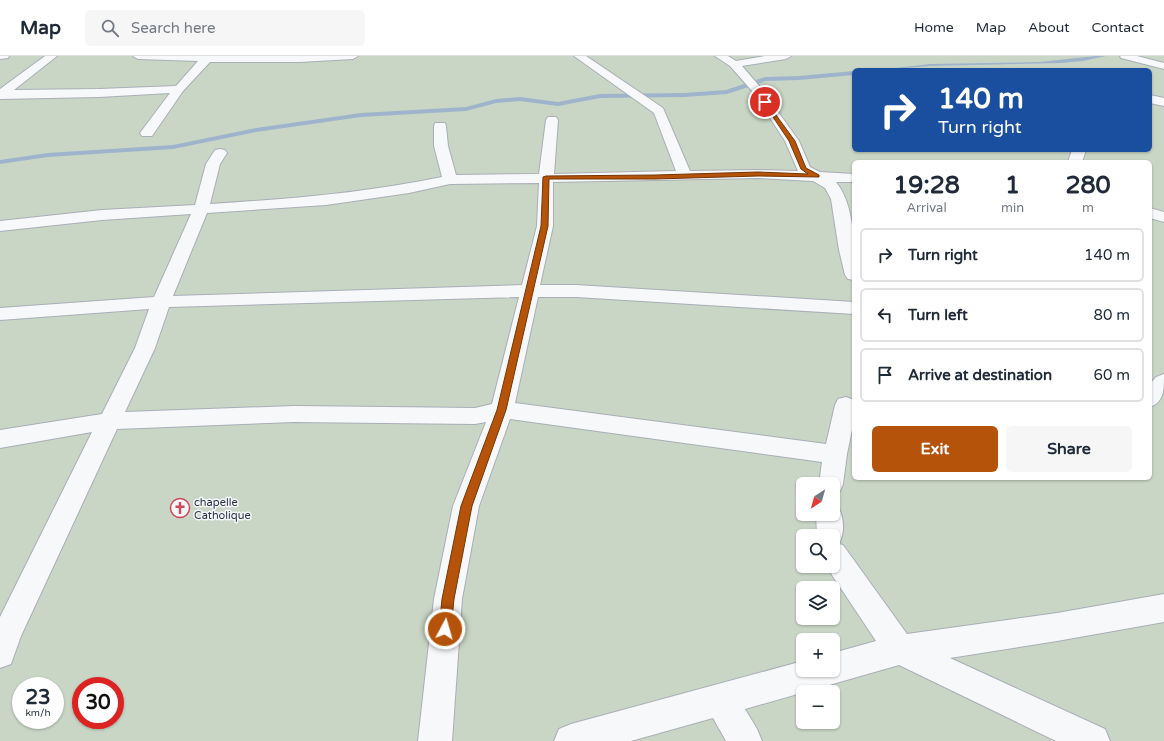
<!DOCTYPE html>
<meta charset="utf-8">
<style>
:root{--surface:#fff;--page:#f6f6f7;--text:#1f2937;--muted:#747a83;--line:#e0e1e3;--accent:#b45309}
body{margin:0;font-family:"Varela Round",sans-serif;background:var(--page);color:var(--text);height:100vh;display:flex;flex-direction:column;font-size:15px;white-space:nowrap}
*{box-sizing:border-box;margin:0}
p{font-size:13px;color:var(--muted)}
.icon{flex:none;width:22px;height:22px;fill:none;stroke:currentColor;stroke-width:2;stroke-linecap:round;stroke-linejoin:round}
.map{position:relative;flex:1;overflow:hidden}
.drawer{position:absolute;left:852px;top:104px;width:300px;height:320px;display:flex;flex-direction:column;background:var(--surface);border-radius:6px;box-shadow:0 1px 3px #0004}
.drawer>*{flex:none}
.guide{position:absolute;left:852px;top:12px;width:300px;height:84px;border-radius:6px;box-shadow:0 1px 3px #0004;background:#1a4fa0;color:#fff;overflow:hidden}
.needle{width:26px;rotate:217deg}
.tools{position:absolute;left:796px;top:421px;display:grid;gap:8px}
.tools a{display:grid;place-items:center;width:44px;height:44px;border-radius:6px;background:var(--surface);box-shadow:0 1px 3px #0004;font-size:20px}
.speed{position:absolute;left:12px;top:621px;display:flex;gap:8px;font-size:20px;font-weight:700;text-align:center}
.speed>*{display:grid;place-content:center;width:52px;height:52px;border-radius:50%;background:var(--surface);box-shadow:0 1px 3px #0004;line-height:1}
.speed small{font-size:10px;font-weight:400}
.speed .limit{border:6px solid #d22;background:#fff;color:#111}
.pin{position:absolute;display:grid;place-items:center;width:34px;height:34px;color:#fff;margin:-17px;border:2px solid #fff;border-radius:50%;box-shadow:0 1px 4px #0007}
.me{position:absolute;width:44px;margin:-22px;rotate:6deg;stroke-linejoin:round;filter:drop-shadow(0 0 3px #0008)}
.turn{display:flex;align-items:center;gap:14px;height:84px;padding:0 20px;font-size:18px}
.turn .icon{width:52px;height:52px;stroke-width:2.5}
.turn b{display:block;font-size:28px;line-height:34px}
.eta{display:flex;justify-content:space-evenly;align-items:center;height:68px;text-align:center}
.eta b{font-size:24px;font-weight:700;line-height:28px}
.cta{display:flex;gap:8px;margin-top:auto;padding:8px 20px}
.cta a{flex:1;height:46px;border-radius:6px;background:var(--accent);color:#fff;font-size:16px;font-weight:700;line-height:46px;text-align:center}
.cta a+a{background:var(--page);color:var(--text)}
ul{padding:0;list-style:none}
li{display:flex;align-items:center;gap:12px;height:54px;margin:0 8px 6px;padding:0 12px;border:2px solid var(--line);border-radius:6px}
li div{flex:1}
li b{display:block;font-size:15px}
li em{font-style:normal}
header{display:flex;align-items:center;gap:24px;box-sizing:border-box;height:56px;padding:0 20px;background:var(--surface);border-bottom:1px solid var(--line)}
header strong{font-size:19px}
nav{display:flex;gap:22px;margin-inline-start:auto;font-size:14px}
.search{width:280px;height:36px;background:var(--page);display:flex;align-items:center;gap:10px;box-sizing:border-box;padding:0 14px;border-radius:6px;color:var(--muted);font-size:15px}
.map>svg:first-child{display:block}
.green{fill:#c9d6c5;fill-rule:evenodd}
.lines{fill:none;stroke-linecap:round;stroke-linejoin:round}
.stream{fill:#9fb4cc;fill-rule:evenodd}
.minor-casing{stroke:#a9aeb7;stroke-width:2}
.minor{fill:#f7f8fa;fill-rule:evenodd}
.route{fill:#b45309;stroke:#753606}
.labels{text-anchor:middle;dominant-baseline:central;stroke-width:3;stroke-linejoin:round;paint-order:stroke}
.poi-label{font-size:11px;fill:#2b3445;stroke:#f4f6f9;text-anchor:start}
</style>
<header>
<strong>Map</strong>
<div class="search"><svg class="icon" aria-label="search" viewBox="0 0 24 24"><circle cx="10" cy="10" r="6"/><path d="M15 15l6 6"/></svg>Search here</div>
<nav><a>Home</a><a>Map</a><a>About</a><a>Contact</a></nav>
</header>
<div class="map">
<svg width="1164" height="685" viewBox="0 0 1164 685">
<rect width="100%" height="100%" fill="#e4e7ec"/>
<path class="green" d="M 0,0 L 1164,0 L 1164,685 L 0,685 ZM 854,14 L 1150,14 L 1150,94 L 854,94 ZM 854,106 L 1150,106 L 1150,422 L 854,422 ZM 803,428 L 833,428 L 833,458 L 803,458 ZM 803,480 L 833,480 L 833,510 L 803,510 ZM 803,532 L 833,532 L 833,562 L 803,562 ZM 803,584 L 833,584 L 833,614 L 803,614 ZM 21,630 L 55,630 L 55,664 L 21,664 ZM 81,630 L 115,630 L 115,664 L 81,664 ZM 803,636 L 833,636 L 833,666 L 803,666 Z"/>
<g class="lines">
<g class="stream">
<path d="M 1096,0 L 1106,0 L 1083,5 L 1061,7 L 930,10 L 879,14 L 930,8 L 1039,6 Z"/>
<path d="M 854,15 L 854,19 L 799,24 L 766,25 L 727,38 L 685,41 L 600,42 L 558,50 L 520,45 L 496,47 L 466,55 L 361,61 L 256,76 L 173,93 L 48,101 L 0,108 L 0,104 L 48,97 L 173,89 L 256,72 L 361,57 L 466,51 L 496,43 L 520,41 L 558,46 L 600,38 L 685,37 L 726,34 L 765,21 L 799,20 Z"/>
</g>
<g class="minor-casing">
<g id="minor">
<path d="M 0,0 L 9,0 L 8,2 L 0,3 Z"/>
<path d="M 45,0 L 57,0 L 14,34 L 99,33 L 176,30 L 198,5 L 138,3 L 133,0 L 358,0 L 353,3 L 299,6 L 210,6 L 183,35 L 152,80 L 142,80 L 140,77 L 170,37 L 99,41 L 0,43 L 0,33 Z"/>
<path d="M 574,0 L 586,0 L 663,52 L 690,115 L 758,114 L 798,115 L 785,85 L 753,36 L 730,10 L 715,0 L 728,0 L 736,5 L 765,0 L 791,0 L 786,3 L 742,10 L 761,32 L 799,85 L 810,111 L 820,116 L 854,118 L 854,126 L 836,126 C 856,151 854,193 854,224 L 848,223 L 845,219 L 839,194 L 831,143 L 825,132 L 813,125 L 758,122 L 553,126 L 553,170 L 540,229 L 576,229 L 854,246 L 854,258 L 576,241 L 538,241 L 515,347 L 826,388 L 835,349 L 838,343 L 846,341 L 854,344 L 854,364 L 847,398 L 843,428 L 840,435 L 833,437 L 833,428 L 819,428 L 822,406 L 510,363 L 479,450 L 462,543 L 452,685 L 418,685 L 434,543 L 453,450 L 486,366 L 475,368 L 294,366 L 117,373 L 21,580 L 11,608 L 0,612 L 0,561 L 92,376 L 0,392 L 0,374 L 102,358 L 135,292 L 149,253 L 0,264 L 0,252 L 154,241 L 191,158 L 102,164 L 0,175 L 0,165 L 102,154 L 195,149 L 206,108 L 215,94 L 220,93 L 225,94 L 227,97 L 220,108 L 210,148 C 288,143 365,137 442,121 L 434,90 L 434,70 L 435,67 L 445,67 L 446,70 L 448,90 L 456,119 L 539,118 L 546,64 L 548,61 L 556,61 L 558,64 L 554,118 L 676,115 L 654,57 ZM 539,127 L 537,170 L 522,229 L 173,240 L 207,157 L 326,149 L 409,137 L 450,128 ZM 519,241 L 492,348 L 475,352 L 294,350 L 125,356 L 155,292 L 169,251 Z"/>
<path d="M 1120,0 L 1137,0 L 1164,7 L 1164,13 L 1121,2 Z"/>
<path d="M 1150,39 L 1164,42 L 1164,50 L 1150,47 Z"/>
<path d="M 1072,94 L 1086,94 L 1082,106 L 1068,106 Z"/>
<path d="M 1150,152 L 1164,156 L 1164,166 L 1150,162 Z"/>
<path d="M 1164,318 C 1164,334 1164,346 1150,351 L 1150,328 L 1156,321 Z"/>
<path d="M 833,448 L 838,450 C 844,462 845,476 839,488 L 843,489 L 907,578 L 1057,557 L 1164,538 L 1164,566 L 1057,585 L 950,602 L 1105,673 L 1110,685 L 1056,685 L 899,609 L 745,653 L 757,673 L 762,685 L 726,685 L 713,662 L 631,685 L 554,685 L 559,673 L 571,668 L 803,605 L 803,614 L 833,614 L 833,597 L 876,585 L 826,510 L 833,510 L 833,480 L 817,480 L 816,458 L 833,458 Z"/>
</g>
</g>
<use href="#minor" class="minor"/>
</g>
<path class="route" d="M 765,44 L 795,85 L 806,112 L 819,119 L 819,121 L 758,120 L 655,123 L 549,123 L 548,170 L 506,354 L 472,450 L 454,543 L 451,573 L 449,578 L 445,579 L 441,578 L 439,573 L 442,543 L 461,450 L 497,354 L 541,170 L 543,121 L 546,120 L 655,119 L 758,116 L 808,118 L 801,113 L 789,85 L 763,46 Z"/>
<defs>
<g id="church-ring" transform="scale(1)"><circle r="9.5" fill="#f4f6f9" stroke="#d1495b" stroke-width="1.5"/><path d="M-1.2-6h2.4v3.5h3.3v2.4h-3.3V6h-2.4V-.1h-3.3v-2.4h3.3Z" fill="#d1495b"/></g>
</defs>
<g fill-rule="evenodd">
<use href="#church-ring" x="180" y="452"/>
</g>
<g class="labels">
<g class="poi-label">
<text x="194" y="446">chapelle<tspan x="194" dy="13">Catholique</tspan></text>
</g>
</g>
</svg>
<div class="tools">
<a><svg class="needle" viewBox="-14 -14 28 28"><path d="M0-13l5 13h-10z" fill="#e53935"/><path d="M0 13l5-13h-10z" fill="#747a83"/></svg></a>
<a><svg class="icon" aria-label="search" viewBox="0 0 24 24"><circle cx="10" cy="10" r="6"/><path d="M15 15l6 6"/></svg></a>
<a><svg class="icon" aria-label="layers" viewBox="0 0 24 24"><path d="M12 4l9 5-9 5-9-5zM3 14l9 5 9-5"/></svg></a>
<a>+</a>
<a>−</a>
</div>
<div class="speed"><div>23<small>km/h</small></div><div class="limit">30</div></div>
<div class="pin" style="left:765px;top:46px;background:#d93025"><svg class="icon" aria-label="arrive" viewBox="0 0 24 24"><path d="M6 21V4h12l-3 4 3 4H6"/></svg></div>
<svg class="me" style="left:445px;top:573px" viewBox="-20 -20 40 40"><circle r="17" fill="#b45309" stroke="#fff" stroke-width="3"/><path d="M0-11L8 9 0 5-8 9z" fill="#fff"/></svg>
<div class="guide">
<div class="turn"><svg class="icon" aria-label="right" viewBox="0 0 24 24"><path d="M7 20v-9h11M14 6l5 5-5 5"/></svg><div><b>140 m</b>Turn right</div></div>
</div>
<section class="drawer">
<div class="eta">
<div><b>19:28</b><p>Arrival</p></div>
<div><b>1</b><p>min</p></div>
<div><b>280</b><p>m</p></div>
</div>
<ul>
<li><svg class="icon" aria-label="right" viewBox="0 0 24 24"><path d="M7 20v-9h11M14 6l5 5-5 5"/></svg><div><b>Turn right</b></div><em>140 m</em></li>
<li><svg class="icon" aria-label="left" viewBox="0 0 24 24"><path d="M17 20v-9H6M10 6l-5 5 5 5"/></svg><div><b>Turn left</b></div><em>80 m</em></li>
<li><svg class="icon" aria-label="arrive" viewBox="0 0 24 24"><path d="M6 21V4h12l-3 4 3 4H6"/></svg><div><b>Arrive at destination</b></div><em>60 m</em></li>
</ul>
<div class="cta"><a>Exit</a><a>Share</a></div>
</section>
</div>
